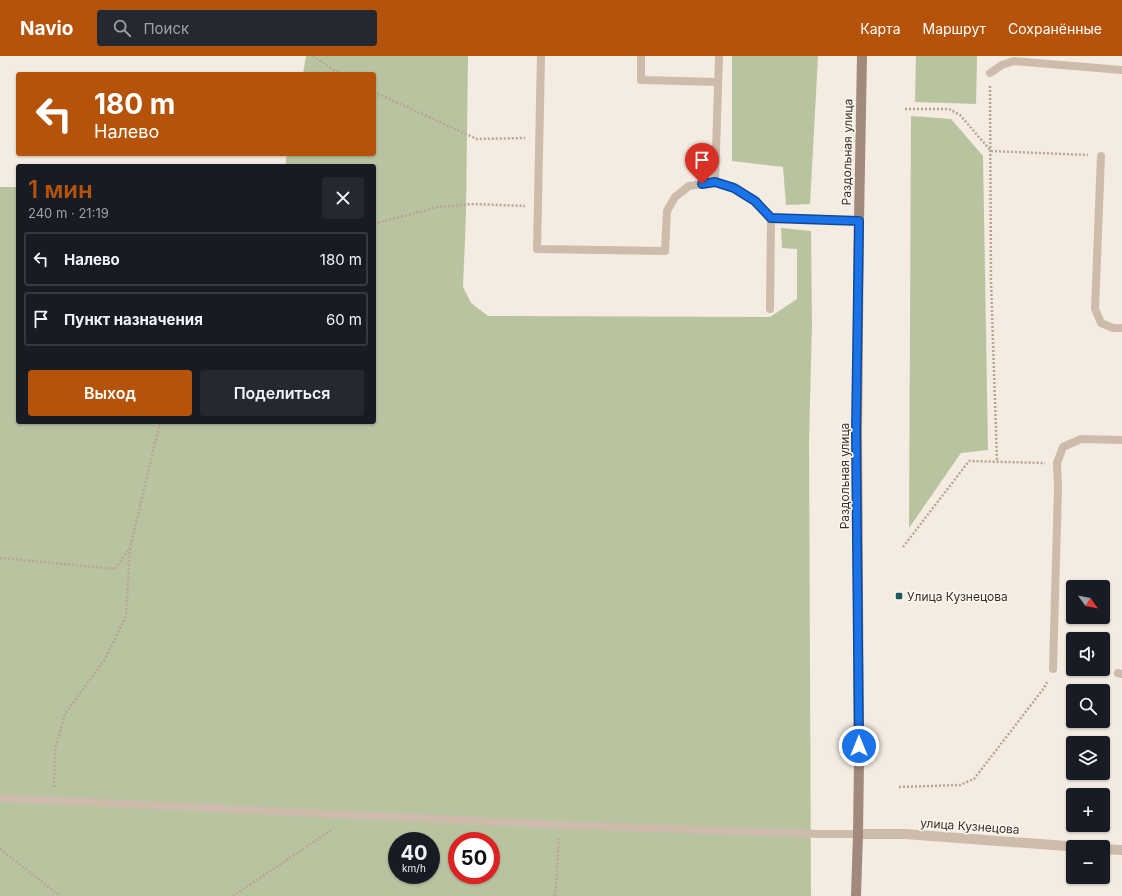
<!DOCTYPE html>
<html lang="ru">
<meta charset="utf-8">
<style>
:root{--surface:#171b24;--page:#242831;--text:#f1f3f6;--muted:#9ea1a6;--line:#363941;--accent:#b45309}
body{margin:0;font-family:Inter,sans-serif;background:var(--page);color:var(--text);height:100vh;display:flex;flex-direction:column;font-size:15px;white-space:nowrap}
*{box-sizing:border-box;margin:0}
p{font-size:13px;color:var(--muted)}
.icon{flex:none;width:22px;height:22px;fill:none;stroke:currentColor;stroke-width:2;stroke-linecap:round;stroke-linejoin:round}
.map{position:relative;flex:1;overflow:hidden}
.details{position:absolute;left:16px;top:108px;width:360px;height:260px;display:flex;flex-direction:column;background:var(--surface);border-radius:4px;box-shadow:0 1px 3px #0004}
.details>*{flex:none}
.hud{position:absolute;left:16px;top:16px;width:360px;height:84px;border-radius:4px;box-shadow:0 1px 3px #0004;background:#b45309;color:#fff;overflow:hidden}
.needle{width:26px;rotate:123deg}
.tools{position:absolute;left:1066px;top:524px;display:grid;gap:8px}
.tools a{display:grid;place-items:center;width:44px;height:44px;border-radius:4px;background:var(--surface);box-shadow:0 1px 3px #0004;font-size:20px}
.speed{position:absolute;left:388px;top:776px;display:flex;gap:8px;font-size:20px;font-weight:700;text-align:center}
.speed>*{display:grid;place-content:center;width:52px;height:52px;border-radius:50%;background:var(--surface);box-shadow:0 1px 3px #0004;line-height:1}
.speed small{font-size:10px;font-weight:400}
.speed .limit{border:6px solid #d22;background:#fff;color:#111}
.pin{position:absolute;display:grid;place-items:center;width:34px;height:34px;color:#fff;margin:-41px -17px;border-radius:50% 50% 50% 0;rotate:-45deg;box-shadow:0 0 4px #0007}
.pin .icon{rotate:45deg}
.me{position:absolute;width:44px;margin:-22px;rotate:0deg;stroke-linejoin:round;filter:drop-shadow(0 0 3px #0008)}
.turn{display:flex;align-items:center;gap:14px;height:84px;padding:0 12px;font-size:18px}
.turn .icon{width:52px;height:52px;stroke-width:2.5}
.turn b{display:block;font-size:28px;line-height:34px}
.round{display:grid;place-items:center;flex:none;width:42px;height:42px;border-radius:4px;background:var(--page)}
.headline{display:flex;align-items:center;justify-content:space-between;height:68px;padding:0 12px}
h1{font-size:24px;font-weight:600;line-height:30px;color:var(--accent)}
.button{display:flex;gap:8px;margin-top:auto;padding:8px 12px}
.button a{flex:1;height:46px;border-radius:4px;background:var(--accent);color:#fff;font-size:16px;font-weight:600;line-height:46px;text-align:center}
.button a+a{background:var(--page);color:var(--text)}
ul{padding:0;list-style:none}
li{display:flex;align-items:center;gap:12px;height:54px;margin:0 8px 6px;padding:0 4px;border:2px solid var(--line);border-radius:4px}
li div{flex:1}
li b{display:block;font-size:15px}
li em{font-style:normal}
header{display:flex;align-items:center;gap:24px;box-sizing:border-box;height:56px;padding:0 20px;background:var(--accent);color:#fff}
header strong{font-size:19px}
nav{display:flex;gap:22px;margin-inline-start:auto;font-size:14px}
.search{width:280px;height:36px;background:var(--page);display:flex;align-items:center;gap:10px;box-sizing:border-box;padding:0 14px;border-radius:4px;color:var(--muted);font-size:15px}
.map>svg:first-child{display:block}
.green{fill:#b8c4a0;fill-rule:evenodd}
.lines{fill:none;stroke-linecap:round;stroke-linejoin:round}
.path{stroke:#b9a596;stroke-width:2.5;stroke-dasharray:2 2;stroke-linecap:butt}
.service{stroke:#cdbbac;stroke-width:8}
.minor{stroke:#cdbbac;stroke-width:10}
.secondary{stroke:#a18a7d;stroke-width:10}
.route-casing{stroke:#114b97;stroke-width:10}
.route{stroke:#1a73e8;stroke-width:7}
.poi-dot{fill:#1f5a5e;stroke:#fbf5ee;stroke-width:1.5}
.labels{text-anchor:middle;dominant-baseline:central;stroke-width:3.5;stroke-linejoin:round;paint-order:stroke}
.street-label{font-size:12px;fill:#3b302b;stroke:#fbf5ee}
.poi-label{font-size:12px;fill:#3b302b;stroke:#fbf5ee;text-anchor:start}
</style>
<header>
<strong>Navio</strong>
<div class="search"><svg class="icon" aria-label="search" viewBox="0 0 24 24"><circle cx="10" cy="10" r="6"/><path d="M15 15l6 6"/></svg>Поиск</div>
<nav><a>Карта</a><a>Маршрут</a><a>Сохранённые</a></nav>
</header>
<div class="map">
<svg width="1122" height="840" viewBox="0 0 1122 840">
<rect width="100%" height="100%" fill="#f4ebe1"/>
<g class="green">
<path d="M 306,0 L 468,0 L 466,157 L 463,231 L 471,247 L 488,260 L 770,261 L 797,243 L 797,193 L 782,192 L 781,172 L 811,175 L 812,267 L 809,384 L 811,840 L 0,840 L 0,131 L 18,131 L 18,366 L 374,366 L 374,110 L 285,110 L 287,98 L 374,98 L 374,18 L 303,18 ZM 397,785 L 431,785 L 431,819 L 397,819 ZM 457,785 L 491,785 L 491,819 L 457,819 Z"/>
<path d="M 732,0 L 818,0 L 810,148 L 786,149 L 783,111 L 732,105 Z"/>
<path d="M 916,0 L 977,0 L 976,48 L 915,46 Z"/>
<path d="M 911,60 L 951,63 L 983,100 L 988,394 L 961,397 L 909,472 Z"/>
</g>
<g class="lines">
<g class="path">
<path d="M 313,0 L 340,18"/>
<path d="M 990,30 L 991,226 L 997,405"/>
<path d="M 374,36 L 477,83 L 525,82"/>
<path d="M 905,53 L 949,53 L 960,59 L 991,95 L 1088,99"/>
<path d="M 374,168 L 437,151 L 474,148 L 525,150"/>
<path d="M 903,491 L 969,405 L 1045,407"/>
<path d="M 0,502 L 115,513 L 130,492 L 160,366"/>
<path d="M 1067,614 L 1105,617"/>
<path d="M 54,731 L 55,694 L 65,658 L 105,603 L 126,560 L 130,492"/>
<path d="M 899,731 L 960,729 L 974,723 L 1044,632 L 1047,626"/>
<path d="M 0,793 L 60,840"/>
<path d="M 233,840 L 333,773"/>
<path d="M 554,840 L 556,833 L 559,783"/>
</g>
<g class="service">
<path d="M 541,0 L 537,193 L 665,195 L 667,155 L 675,141 L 689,130 L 715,126 L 734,132 L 755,145 L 771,162 L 859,165"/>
<path d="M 641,0 L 641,24 L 718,26"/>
<path d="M 990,17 L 1002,9 L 1014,5 L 1122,14"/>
<path d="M 1101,100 L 1095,253 L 1101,267 L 1113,272 L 1122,272"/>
<path d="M 715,126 L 719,0"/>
<path d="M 770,253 L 771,162"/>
<path d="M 1053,613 L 1058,432 L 1057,407 L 1063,391 L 1081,383 L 1122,384"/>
<path d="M 1118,617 L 1122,618"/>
<path d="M 0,742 L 560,769 L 821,778 L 858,778"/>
</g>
<g class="minor">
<path d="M 858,778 L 905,778 L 1080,791"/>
<path d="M 1103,793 L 1122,794"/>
</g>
<path class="secondary" d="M 856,840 L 858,778 L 859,706 L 857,376 L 859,165 L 862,0"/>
</g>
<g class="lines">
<g class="route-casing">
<path id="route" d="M 702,128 L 715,126 L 734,132 L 755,145 L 771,162 L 859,165 L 856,376 L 859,690"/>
</g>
<use href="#route" class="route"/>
</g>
<rect class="poi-dot" x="895" y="536" width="8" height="8" rx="2"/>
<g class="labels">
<g class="street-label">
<text transform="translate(847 96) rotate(-89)">Раздольная улица</text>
<text transform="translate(844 420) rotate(-90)">Раздольная улица</text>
<text transform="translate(970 770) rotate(4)">улица Кузнецова</text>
</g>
<g class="poi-label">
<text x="907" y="540">Улица Кузнецова</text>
</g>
</g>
</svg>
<div class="tools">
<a><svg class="needle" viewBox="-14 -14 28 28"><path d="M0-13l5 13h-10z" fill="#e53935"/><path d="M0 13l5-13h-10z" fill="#9ea1a6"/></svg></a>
<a><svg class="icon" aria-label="sound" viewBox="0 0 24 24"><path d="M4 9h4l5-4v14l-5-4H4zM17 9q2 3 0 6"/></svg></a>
<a><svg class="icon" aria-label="search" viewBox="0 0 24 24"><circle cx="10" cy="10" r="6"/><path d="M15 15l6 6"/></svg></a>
<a><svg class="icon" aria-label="layers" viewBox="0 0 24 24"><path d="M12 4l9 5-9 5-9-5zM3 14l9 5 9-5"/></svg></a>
<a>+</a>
<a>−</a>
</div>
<div class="speed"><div>40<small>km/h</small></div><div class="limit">50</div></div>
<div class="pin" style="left:702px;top:128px;background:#d93025"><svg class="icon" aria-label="arrive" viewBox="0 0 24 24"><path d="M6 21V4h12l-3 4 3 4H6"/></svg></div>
<svg class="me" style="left:859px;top:690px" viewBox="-20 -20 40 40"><circle r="17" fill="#1a73e8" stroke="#fff" stroke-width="3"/><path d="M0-11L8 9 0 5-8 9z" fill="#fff"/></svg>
<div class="hud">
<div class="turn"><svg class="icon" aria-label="left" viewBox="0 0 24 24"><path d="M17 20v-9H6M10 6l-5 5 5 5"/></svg><div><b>180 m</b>Налево</div></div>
</div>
<section class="details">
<div class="headline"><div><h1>1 мин</h1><p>240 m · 21:19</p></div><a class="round"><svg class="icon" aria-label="close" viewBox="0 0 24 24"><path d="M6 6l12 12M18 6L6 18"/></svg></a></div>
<ul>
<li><svg class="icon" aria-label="left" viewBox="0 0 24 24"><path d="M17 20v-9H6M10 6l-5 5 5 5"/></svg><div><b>Налево</b></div><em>180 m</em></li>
<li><svg class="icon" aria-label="arrive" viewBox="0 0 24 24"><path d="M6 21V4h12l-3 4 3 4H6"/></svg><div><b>Пункт назначения</b></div><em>60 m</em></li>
</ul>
<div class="button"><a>Выход</a><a>Поделиться</a></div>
</section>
</div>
